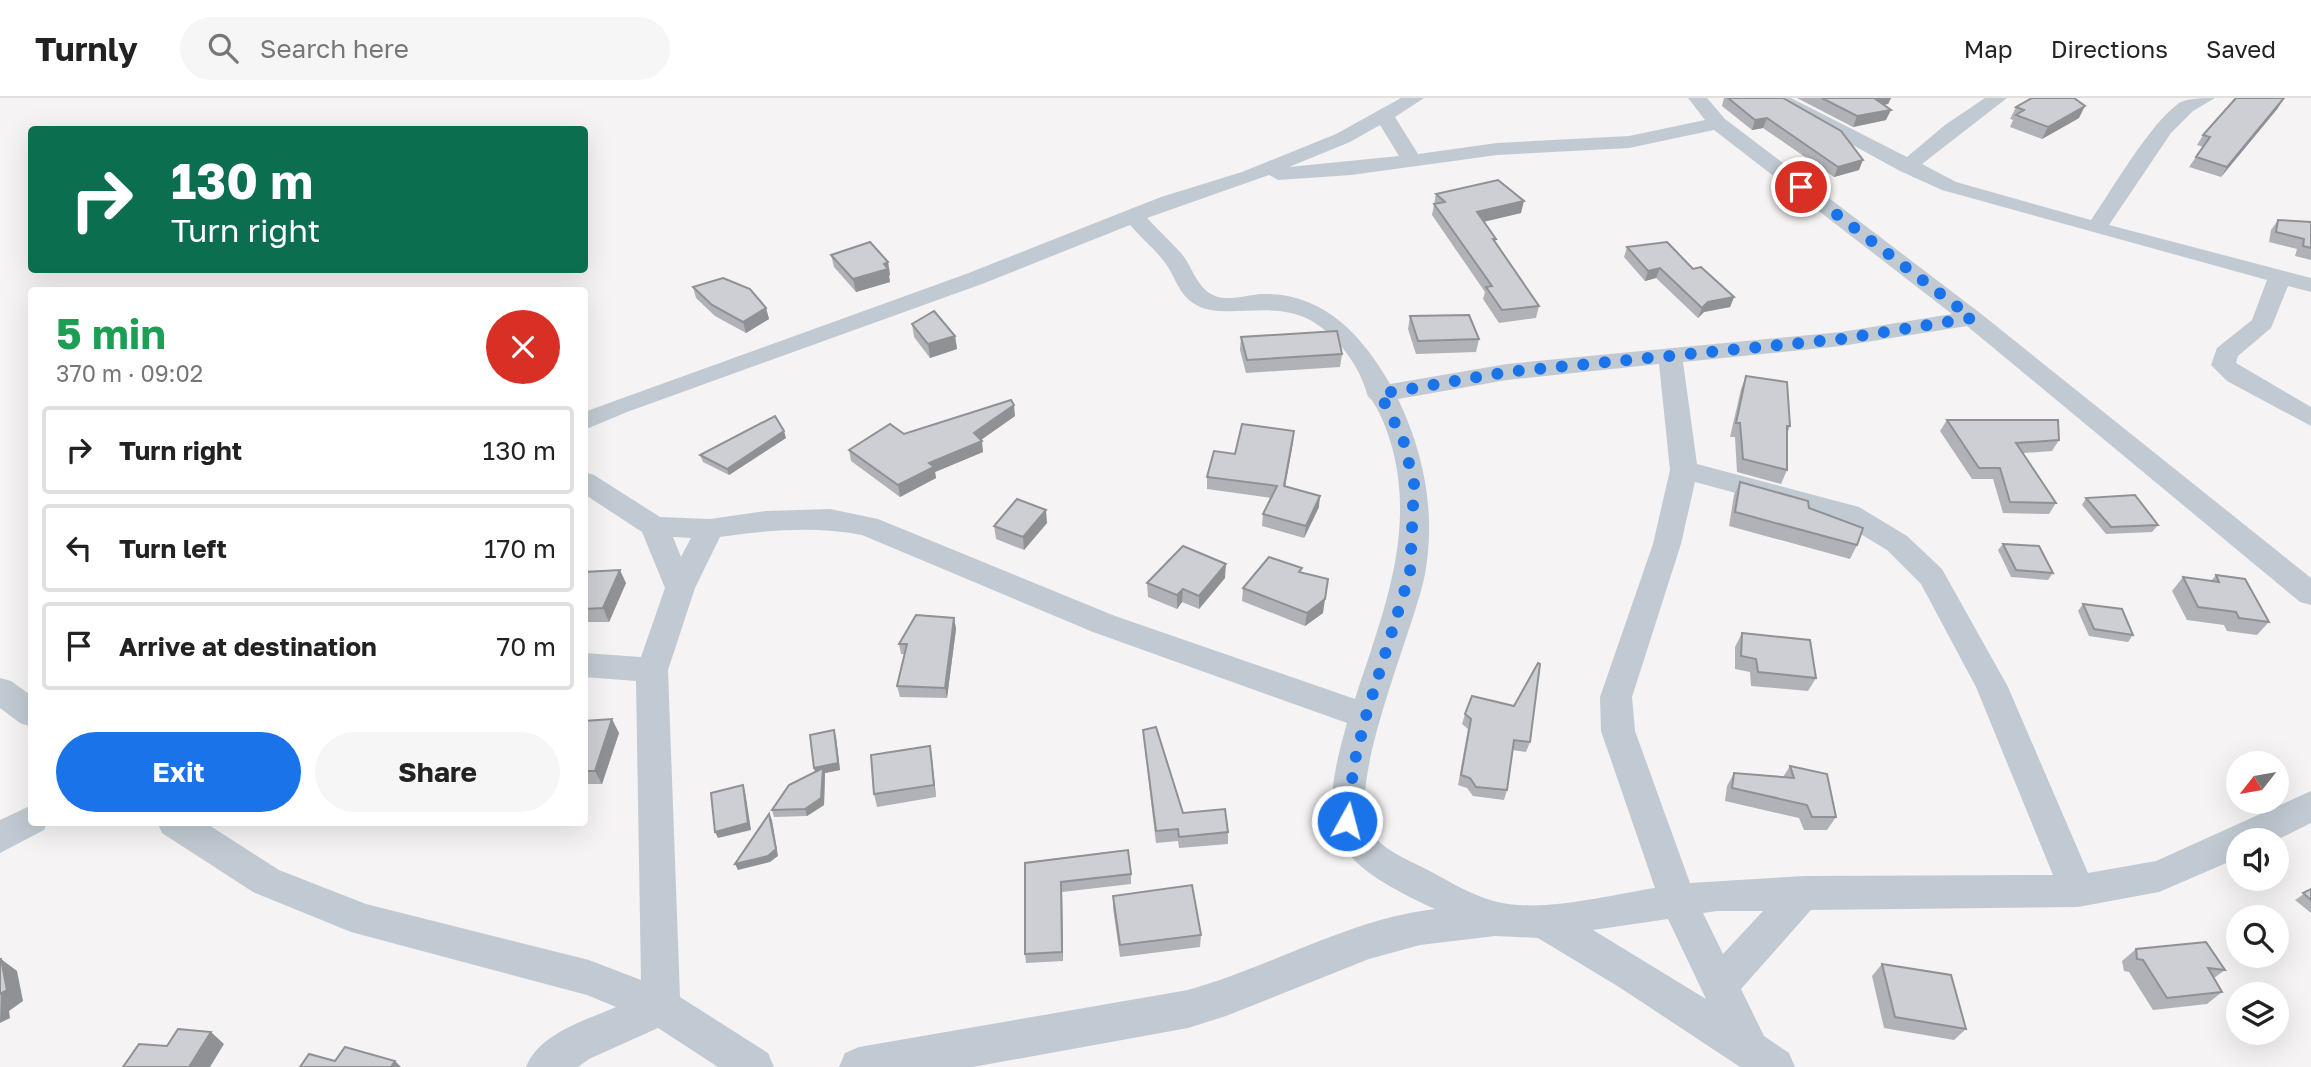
<!DOCTYPE html>
<meta charset="utf-8">
<style>
:root{--surface:#fff;--page:#f6f6f6;--text:#222;--muted:#767676;--line:#e0e0e0;--accent:#1a73e8}
body{margin:0;font-family:"Golos Text",sans-serif;background:var(--page);color:var(--text);height:100vh;display:flex;flex-direction:column;font-size:26px;white-space:nowrap}
*{box-sizing:border-box;margin:0}
p{font-size:23px;color:var(--muted)}
.icon{flex:none;width:38px;height:38px;fill:none;stroke:currentColor;stroke-width:2;stroke-linecap:round;stroke-linejoin:round}
.map{position:relative;flex:1;overflow:hidden}
.details{position:absolute;left:28px;top:189px;width:560px;height:539px;display:flex;flex-direction:column;background:var(--surface);border-radius:7px;box-shadow:0 7px 28px #0002}
.details>*{flex:none}
.hud{position:absolute;left:28px;top:28px;width:560px;height:147px;border-radius:7px;box-shadow:0 7px 28px #0002;background:#0b6e4f;color:#fff;overflow:hidden}
.needle{width:46px;rotate:239deg}
.tools{position:absolute;left:2226px;top:653px;display:grid;gap:14px}
.tools a{display:grid;place-items:center;width:63px;height:63px;border-radius:50%;background:var(--surface);box-shadow:0 7px 28px #0002;font-size:35px}
.pin{position:absolute;display:grid;place-items:center;width:60px;height:60px;color:#fff;margin:-30px;border:4px solid #fff;border-radius:50%;box-shadow:0 2px 7px #0007}
.me{position:absolute;width:77px;margin:-38px;rotate:7deg;stroke-linejoin:round;filter:drop-shadow(0 0 5px #0008)}
.turn{display:flex;align-items:center;gap:24px;height:147px;padding:0 28px;font-size:32px}
.turn .icon{width:91px;height:91px;stroke-width:2.5}
.turn b{display:block;font-size:49px;line-height:60px}
.round{display:grid;place-items:center;flex:none;width:74px;height:74px;border-radius:37px;background:var(--page)}
.overview{display:flex;align-items:center;justify-content:space-between;height:119px;padding:0 28px}
h1{font-size:42px;font-weight:700;line-height:52px;color:#1e9e55}
.action{display:flex;gap:14px;margin-top:auto;padding:14px 28px}
.action a{flex:1;height:80px;border-radius:42px;background:var(--accent);color:#fff;font-size:28px;font-weight:700;line-height:80px;text-align:center}
.action a+a{background:var(--page);color:var(--text)}
ul{padding:0;list-style:none}
li{display:flex;align-items:center;gap:21px;height:88px;margin:0 14px 10px;padding:0 14px;border:4px solid var(--line);border-radius:7px}
li div{flex:1}
li b{display:block;font-size:26px}
li em{font-style:normal}
header{display:flex;align-items:center;gap:42px;box-sizing:border-box;height:98px;padding:0 35px;background:var(--surface);border-bottom:2px solid var(--line)}
header strong{font-size:33px}
nav{display:flex;gap:38px;margin-inline-start:auto;font-size:24px}
.search{width:490px;height:63px;background:var(--page);display:flex;align-items:center;gap:18px;box-sizing:border-box;padding:0 24px;border-radius:38px;color:var(--muted);font-size:26px}
.map>svg:first-child{display:block}
.lines{fill:none;stroke-linecap:round;stroke-linejoin:round}
.minor{fill:#c1cad2;fill-rule:evenodd}
.wall{fill:#b0b2b7}
.shaded-wall{fill:#909195}
.building{fill:#cdcfd5;stroke:#909195;stroke-width:2}
.route{stroke:#1a73e8;stroke-width:12;stroke-dasharray:0 21.6}
</style>
<header>
<strong>Turnly</strong>
<div class="search"><svg class="icon" aria-label="search" viewBox="0 0 24 24"><circle cx="10" cy="10" r="6"/><path d="M15 15l6 6"/></svg>Search here</div>
<nav><a>Map</a><a>Directions</a><a>Saved</a></nav>
</header>
<div class="map">
<svg width="2311" height="969" viewBox="0 0 2311 969">
<rect width="100%" height="100%" fill="#f5f3f3"/>
<g class="lines">
<g class="minor">
<path d="M 1401,0 L 1424,0 L 1395,19 L 1418,56 L 1497,45 L 1629,38 L 1705,22 L 1688,0 L 1707,0 L 1725,21 L 1980,215 L 2311,480 L 2311,507 L 2300,504 L 1967,228 L 1841,248 L 1683,264 L 1697,366 L 1859,409 L 1907,438 L 1942,471 L 2008,589 L 2088,775 L 2156,763 L 2311,693 L 2311,725 L 2277,742 L 2238,742 L 2238,760 L 2159,794 L 2078,809 L 1811,812 L 1741,891 L 1764,938 L 1789,955 L 1795,969 L 1740,969 L 1619,889 L 1538,840 L 1495,838 L 1420,847 L 1369,861 L 1226,918 L 1188,930 L 973,969 L 839,969 L 845,955 L 859,949 L 1188,892 C 1271,869 1349,821 1435,811 C 1330,762 1315,737 1347,625 L 1093,534 L 862,437 C 814,428 768,432 720,439 L 695,490 L 668,572 L 680,899 L 768,955 L 774,969 L 718,969 L 658,930 L 589,961 L 578,969 L 526,969 C 540,935 584,923 616,909 L 587,897 L 351,834 L 253,794 L 162,735 L 157,724 L 204,724 L 279,772 L 366,806 L 589,862 L 641,882 L 636,583 L 584,579 L 584,555 L 641,559 L 665,490 L 642,434 L 584,396 L 584,374 L 594,377 L 660,419 L 710,421 L 766,413 L 830,411 L 878,421 L 1115,518 L 1355,601 C 1381,520 1415,440 1393,353 C 1389,338 1382,317 1373,304 C 1372,301 1368,300 1367,296 C 1360,268 1335,234 1306,220 C 1268,202 1220,224 1193,205 C 1179,196 1175,179 1166,166 C 1156,152 1141,140 1130,127 L 982,186 L 627,314 L 584,332 L 584,314 L 966,176 L 1161,99 L 1242,74 L 1336,36 ZM 1380,27 L 1399,58 L 1289,69 L 1350,44 ZM 1714,32 L 1952,216 L 1841,234 L 1507,266 L 1390,286 C 1362,237 1323,194 1261,196 C 1247,197 1227,204 1213,197 C 1197,190 1192,168 1181,155 C 1170,143 1158,132 1147,120 L 1269,77 L 1278,82 L 1351,77 L 1497,57 L 1629,50 ZM 1659,266 L 1670,372 L 1653,446 L 1600,599 L 1601,633 L 1655,790 C 1609,797 1543,815 1498,804 C 1474,799 1447,782 1426,771 C 1408,762 1379,750 1370,732 C 1345,687 1415,530 1425,476 C 1436,415 1424,355 1398,301 L 1507,282 ZM 1695,384 L 1839,423 L 1887,452 L 1921,486 L 1976,589 L 2053,777 L 1804,778 L 1690,785 L 1635,633 L 1632,599 L 1681,446 ZM 673,439 L 691,440 L 681,459 ZM 1717,813 L 1763,813 L 1723,856 L 1703,815 ZM 1668,821 L 1706,901 L 1593,832 Z"/>
<path d="M 1767,0 L 1791,0 L 1907,59 L 1945,27 L 1985,0 L 2007,0 L 1922,66 L 1956,84 L 2091,122 C 2114,89 2148,28 2179,5 C 2189,0 2203,0 2215,0 L 2193,13 L 2171,35 L 2109,127 L 2311,180 L 2311,194 L 2288,188 L 2271,230 L 2238,258 L 2236,265 L 2311,309 L 2311,328 L 2227,283 L 2211,267 L 2217,250 L 2252,222 L 2267,182 L 1942,92 L 1900,73 Z"/>
<path d="M 0,580 L 11,583 L 32,598 L 32,629 L 20,625 L 0,610 Z"/>
<path d="M 32,707 L 32,724 L 48,724 L 44,732 L 0,755 L 0,722 Z"/>
</g>
</g>
<g class="wall">
<path d="M 1724,0 L 1783,0 L 1859,72 L 1834,79 L 1763,30 L 1752,32 L 1722,8 Z"/>
<path d="M 1797,0 L 1891,0 L 1888,6 L 1884,7 L 1886,22 L 1853,29 Z"/>
<path d="M 2016,9 L 2079,20 L 2042,41 L 2010,29 L 2013,22 L 2010,21 Z"/>
<path d="M 2278,10 L 2221,79 L 2189,69 L 2203,49 L 2197,47 L 2203,37 Z"/>
<path d="M 1436,96 L 1521,115 L 1483,124 L 1496,141 L 1495,145 L 1539,208 L 1536,220 L 1499,225 L 1483,201 L 1485,194 L 1432,117 Z"/>
<path d="M 2278,122 L 2311,124 L 2311,162 L 2295,158 L 2297,151 L 2269,144 L 2271,132 Z"/>
<path d="M 1627,149 L 1693,171 L 1734,199 L 1730,209 L 1704,214 L 1698,220 L 1656,180 L 1645,183 L 1624,159 Z"/>
<path d="M 831,157 L 888,164 L 890,177 L 889,178 L 890,184 L 856,194 L 834,169 Z"/>
<path d="M 693,189 L 766,210 L 769,221 L 746,235 L 715,218 L 696,200 Z"/>
<path d="M 1410,218 L 1479,241 L 1476,254 L 1416,256 L 1408,231 Z"/>
<path d="M 912,226 L 955,238 L 957,251 L 930,260 L 914,239 Z"/>
<path d="M 1241,239 L 1342,256 L 1340,269 L 1246,275 L 1240,252 Z"/>
<path d="M 1746,278 L 1790,328 L 1787,336 L 1787,372 L 1781,386 L 1737,374 L 1735,339 L 1730,339 L 1741,291 Z"/>
<path d="M 1015,318 L 981,342 L 983,354 L 935,374 L 936,380 L 900,399 L 851,363 L 849,352 L 904,336 Z"/>
<path d="M 1947,322 L 2059,342 L 2052,353 L 2023,355 L 2056,405 L 2049,416 L 2003,415 L 1993,381 L 1972,381 L 1940,333 Z"/>
<path d="M 1294,333 L 1285,388 L 1319,409 L 1304,440 L 1262,428 L 1263,416 L 1272,400 L 1207,391 L 1207,379 L 1235,356 Z"/>
<path d="M 786,340 L 729,377 L 703,364 L 700,357 Z"/>
<path d="M 1740,384 L 1809,410 L 1857,447 L 1850,461 L 1729,428 L 1734,397 Z"/>
<path d="M 2086,400 L 2158,427 L 2152,434 L 2106,436 L 2082,407 Z"/>
<path d="M 1047,425 L 1024,452 L 996,441 L 994,428 Z"/>
<path d="M 2003,446 L 2053,475 L 2048,482 L 2011,479 L 1998,452 Z"/>
<path d="M 584,474 L 626,485 L 609,524 L 584,524 Z"/>
<path d="M 1301,474 L 1323,515 L 1305,528 L 1242,503 L 1243,490 Z"/>
<path d="M 2216,477 L 2269,524 L 2257,537 L 2227,533 L 2224,527 L 2187,522 L 2172,493 L 2183,479 L 2211,483 Z"/>
<path d="M 1225,480 L 1199,511 L 1182,504 L 1177,511 L 1148,499 L 1147,485 Z"/>
<path d="M 2083,506 L 2133,537 L 2128,544 L 2089,538 L 2078,513 Z"/>
<path d="M 954,520 L 956,531 L 947,600 L 900,599 L 897,588 L 905,556 L 901,556 L 899,546 Z"/>
<path d="M 1742,535 L 1816,580 L 1808,593 L 1751,588 L 1750,574 L 1735,571 L 1735,549 Z"/>
<path d="M 1465,616 L 1530,644 L 1526,654 L 1512,652 L 1507,692 L 1504,702 L 1473,698 L 1467,690 L 1458,687 L 1468,631 L 1462,626 Z"/>
<path d="M 584,623 L 619,635 L 602,686 L 584,686 Z"/>
<path d="M 834,632 L 836,639 L 840,672 L 825,675 L 824,707 L 807,718 L 774,719 L 772,712 L 815,674 L 814,670 Z"/>
<path d="M 1143,632 L 1183,715 L 1228,734 L 1228,746 L 1179,750 L 1178,743 L 1156,745 L 1144,644 Z"/>
<path d="M 930,648 L 932,661 L 936,699 L 877,709 L 874,696 Z"/>
<path d="M 1790,668 L 1836,719 L 1827,732 L 1804,732 L 1799,720 L 1725,703 L 1727,688 L 1734,675 L 1783,679 Z"/>
<path d="M 1025,765 L 1131,776 L 1131,786 L 1062,794 L 1063,863 L 1026,865 L 1025,856 Z"/>
<path d="M 2311,791 L 2311,815 L 2295,802 Z"/>
<path d="M 1113,798 L 1201,837 L 1200,849 L 1120,859 L 1113,810 Z"/>
<path d="M 2136,851 L 2225,872 L 2214,880 L 2222,894 L 2207,906 L 2153,912 L 2129,874 L 2124,873 L 2122,863 Z"/>
<path d="M 1882,866 L 1966,931 L 1954,942 L 1884,930 L 1872,878 Z"/>
</g>
<g class="shaded-wall">
<path d="M 1872,0 L 1891,0 L 1888,6 L 1868,9 Z"/>
<path d="M 2284,0 L 2278,10 L 2221,79 L 2227,69 Z"/>
<path d="M 2085,8 L 2079,20 L 2042,41 L 2048,29 Z"/>
<path d="M 1891,12 L 1886,22 L 1853,29 L 1857,18 Z"/>
<path d="M 1767,20 L 1763,30 L 1752,32 L 1755,22 Z"/>
<path d="M 1863,62 L 1859,72 L 1834,79 L 1838,69 Z"/>
<path d="M 1524,103 L 1521,115 L 1474,126 L 1477,114 Z"/>
<path d="M 888,164 L 890,177 L 889,178 L 890,184 L 856,194 L 853,181 Z"/>
<path d="M 1660,170 L 1656,180 L 1645,183 L 1648,173 Z"/>
<path d="M 1734,199 L 1730,209 L 1704,214 L 1698,220 L 1702,210 L 1708,204 Z"/>
<path d="M 766,210 L 769,221 L 746,235 L 743,224 Z"/>
<path d="M 955,238 L 957,251 L 930,260 L 928,246 Z"/>
<path d="M 1014,307 L 1015,318 L 975,346 L 982,343 L 983,354 L 935,374 L 936,380 L 900,399 L 898,387 L 929,365 Z"/>
<path d="M 784,333 L 786,340 L 729,377 L 727,371 Z"/>
<path d="M 1294,333 L 1293,345 L 1283,400 L 1284,388 Z"/>
<path d="M 1320,398 L 1319,409 L 1304,440 L 1306,428 Z"/>
<path d="M 1046,412 L 1047,425 L 1024,452 L 1023,439 Z"/>
<path d="M 1226,466 L 1225,480 L 1199,511 L 1199,498 Z"/>
<path d="M 620,472 L 626,485 L 609,524 L 603,510 Z"/>
<path d="M 1328,481 L 1323,515 L 1305,528 L 1307,515 Z"/>
<path d="M 1183,491 L 1182,504 L 1177,511 L 1177,497 Z"/>
<path d="M 954,520 L 956,531 L 947,600 L 945,590 Z"/>
<path d="M 612,621 L 619,635 L 602,686 L 595,673 Z"/>
<path d="M 834,632 L 836,639 L 840,672 L 825,675 L 824,707 L 807,718 L 805,711 L 816,676 L 814,670 Z"/>
<path d="M 930,648 L 932,661 L 936,699 L 934,687 Z"/>
<path d="M 743,687 L 745,693 L 751,732 L 718,740 L 715,734 Z"/>
<path d="M 769,716 L 772,722 L 778,758 L 770,764 L 738,772 L 735,766 Z"/>
<path d="M 1061,784 L 1062,794 L 1063,863 L 1062,854 Z"/>
<path d="M 1,861 L 17,873 L 23,903 L 9,913 L 10,920 L 0,925 Z"/>
<path d="M 211,934 L 224,946 L 210,969 L 189,969 Z"/>
<path d="M 395,963 L 401,969 L 391,969 Z"/>
</g>
<g class="building">
<path d="M 1728,0 L 1783,0 L 1841,33 L 1863,62 L 1838,69 L 1767,20 L 1755,22 Z"/>
<path d="M 1822,0 L 1874,0 L 1891,12 L 1857,18 Z"/>
<path d="M 2032,0 L 2074,0 L 2085,8 L 2048,29 L 2016,17 L 2024,12 L 2016,9 Z"/>
<path d="M 2236,0 L 2284,0 L 2227,69 L 2196,59 L 2210,39 L 2203,37 Z"/>
<path d="M 1498,82 L 1524,103 L 1477,114 L 1496,141 L 1493,141 L 1539,208 L 1502,212 L 1486,189 L 1492,188 L 1434,106 L 1445,104 L 1436,96 Z"/>
<path d="M 2278,122 L 2311,124 L 2311,150 L 2303,148 L 2304,141 L 2276,134 Z"/>
<path d="M 870,144 L 888,164 L 884,166 L 888,171 L 853,181 L 831,157 Z"/>
<path d="M 1667,144 L 1693,171 L 1701,169 L 1734,199 L 1708,204 L 1702,210 L 1660,170 L 1648,173 L 1627,149 Z"/>
<path d="M 723,180 L 750,191 L 766,210 L 743,224 L 712,207 L 693,189 Z"/>
<path d="M 934,213 L 955,238 L 928,246 L 912,226 Z"/>
<path d="M 1469,217 L 1479,241 L 1418,243 L 1410,218 Z"/>
<path d="M 1337,233 L 1342,256 L 1247,262 L 1241,239 Z"/>
<path d="M 1746,278 L 1787,284 L 1790,328 L 1787,328 L 1787,372 L 1743,361 L 1740,325 L 1736,325 Z"/>
<path d="M 1011,302 L 1014,307 L 974,335 L 982,343 L 929,365 L 934,369 L 898,387 L 849,352 L 890,326 L 904,336 Z"/>
<path d="M 775,318 L 784,333 L 727,371 L 700,357 Z"/>
<path d="M 1947,322 L 2058,322 L 2059,342 L 2016,345 L 2056,405 L 2010,404 L 2000,370 L 1979,370 Z"/>
<path d="M 1242,326 L 1294,333 L 1284,388 L 1320,398 L 1306,428 L 1263,416 L 1277,388 L 1207,379 L 1214,353 L 1235,356 Z"/>
<path d="M 1740,384 L 1808,403 L 1809,410 L 1863,430 L 1857,447 L 1735,414 Z"/>
<path d="M 2135,397 L 2158,427 L 2111,429 L 2086,400 Z"/>
<path d="M 1017,401 L 1046,412 L 1023,439 L 994,428 Z"/>
<path d="M 2003,446 L 2039,448 L 2053,475 L 2016,472 Z"/>
<path d="M 1183,448 L 1226,466 L 1199,498 L 1183,491 L 1177,497 L 1147,485 Z"/>
<path d="M 1269,459 L 1302,470 L 1299,474 L 1328,481 L 1325,501 L 1307,515 L 1243,490 Z"/>
<path d="M 620,472 L 603,510 L 584,511 L 584,474 Z"/>
<path d="M 2216,477 L 2245,481 L 2269,524 L 2239,520 L 2236,514 L 2198,509 L 2183,479 L 2219,484 Z"/>
<path d="M 2083,506 L 2122,511 L 2133,537 L 2094,531 Z"/>
<path d="M 916,517 L 954,520 L 945,590 L 897,588 L 907,546 L 899,546 Z"/>
<path d="M 1742,535 L 1810,542 L 1816,580 L 1758,574 L 1756,561 L 1741,558 Z"/>
<path d="M 1538,565 L 1540,566 L 1530,644 L 1514,642 L 1507,692 L 1476,689 L 1470,680 L 1461,677 L 1471,621 L 1465,616 L 1472,598 L 1514,608 Z"/>
<path d="M 612,621 L 595,673 L 584,673 L 584,623 Z"/>
<path d="M 1156,629 L 1183,715 L 1225,711 L 1228,734 L 1179,739 L 1178,731 L 1156,733 L 1143,632 Z"/>
<path d="M 834,632 L 838,665 L 814,670 L 810,637 Z"/>
<path d="M 930,648 L 934,687 L 874,696 L 871,657 Z"/>
<path d="M 1790,668 L 1827,676 L 1836,719 L 1812,719 L 1807,707 L 1732,690 L 1734,675 L 1794,680 Z"/>
<path d="M 823,670 L 821,700 L 805,711 L 772,712 L 789,687 Z"/>
<path d="M 743,687 L 748,725 L 715,734 L 711,695 Z"/>
<path d="M 769,716 L 776,751 L 768,758 L 735,766 Z"/>
<path d="M 1128,752 L 1131,776 L 1061,784 L 1062,854 L 1025,856 L 1025,765 Z"/>
<path d="M 1192,787 L 1201,837 L 1120,847 L 1113,798 Z"/>
<path d="M 2311,791 L 2311,802 L 2303,795 Z"/>
<path d="M 2206,844 L 2225,872 L 2208,870 L 2222,894 L 2167,900 L 2143,862 L 2137,861 L 2136,851 Z"/>
<path d="M 0,861 L 1,861 L 7,892 L 0,896 Z"/>
<path d="M 1882,866 L 1951,877 L 1966,931 L 1895,919 Z"/>
<path d="M 178,931 L 211,934 L 189,969 L 123,969 L 139,946 L 167,948 Z"/>
<path d="M 345,949 L 395,963 L 391,969 L 300,969 L 309,956 L 335,963 Z"/>
</g>
<g class="lines">
<path class="route" d="M 1347,723 L 1354,666 L 1366,618 L 1410,475 L 1414,386 L 1403,341 L 1380,296 L 1507,274 L 1841,241 L 1972,220 L 1801,89"/>
</g>
</svg>
<div class="tools">
<a><svg class="needle" viewBox="-14 -14 28 28"><path d="M0-13l5 13h-10z" fill="#e53935"/><path d="M0 13l5-13h-10z" fill="#767676"/></svg></a>
<a><svg class="icon" aria-label="sound" viewBox="0 0 24 24"><path d="M4 9h4l5-4v14l-5-4H4zM17 9q2 3 0 6"/></svg></a>
<a><svg class="icon" aria-label="search" viewBox="0 0 24 24"><circle cx="10" cy="10" r="6"/><path d="M15 15l6 6"/></svg></a>
<a><svg class="icon" aria-label="layers" viewBox="0 0 24 24"><path d="M12 4l9 5-9 5-9-5zM3 14l9 5 9-5"/></svg></a>
</div>
<div class="pin" style="left:1801px;top:89px;background:#d93025"><svg class="icon" aria-label="arrive" viewBox="0 0 24 24"><path d="M6 21V4h12l-3 4 3 4H6"/></svg></div>
<svg class="me" style="left:1347px;top:723px" viewBox="-20 -20 40 40"><circle r="17" fill="#1a73e8" stroke="#fff" stroke-width="3"/><path d="M0-11L8 9 0 5-8 9z" fill="#fff"/></svg>
<div class="hud">
<div class="turn"><svg class="icon" aria-label="right" viewBox="0 0 24 24"><path d="M7 20v-9h11M14 6l5 5-5 5"/></svg><div><b>130 m</b>Turn right</div></div>
</div>
<section class="details">
<div class="overview"><div><h1>5 min</h1><p>370 m · 09:02</p></div><a class="round" style="background:#d93025;color:#fff"><svg class="icon" aria-label="close" viewBox="0 0 24 24"><path d="M6 6l12 12M18 6L6 18"/></svg></a></div>
<ul>
<li><svg class="icon" aria-label="right" viewBox="0 0 24 24"><path d="M7 20v-9h11M14 6l5 5-5 5"/></svg><div><b>Turn right</b></div><em>130 m</em></li>
<li><svg class="icon" aria-label="left" viewBox="0 0 24 24"><path d="M17 20v-9H6M10 6l-5 5 5 5"/></svg><div><b>Turn left</b></div><em>170 m</em></li>
<li><svg class="icon" aria-label="arrive" viewBox="0 0 24 24"><path d="M6 21V4h12l-3 4 3 4H6"/></svg><div><b>Arrive at destination</b></div><em>70 m</em></li>
</ul>
<div class="action"><a>Exit</a><a>Share</a></div>
</section>
</div>
